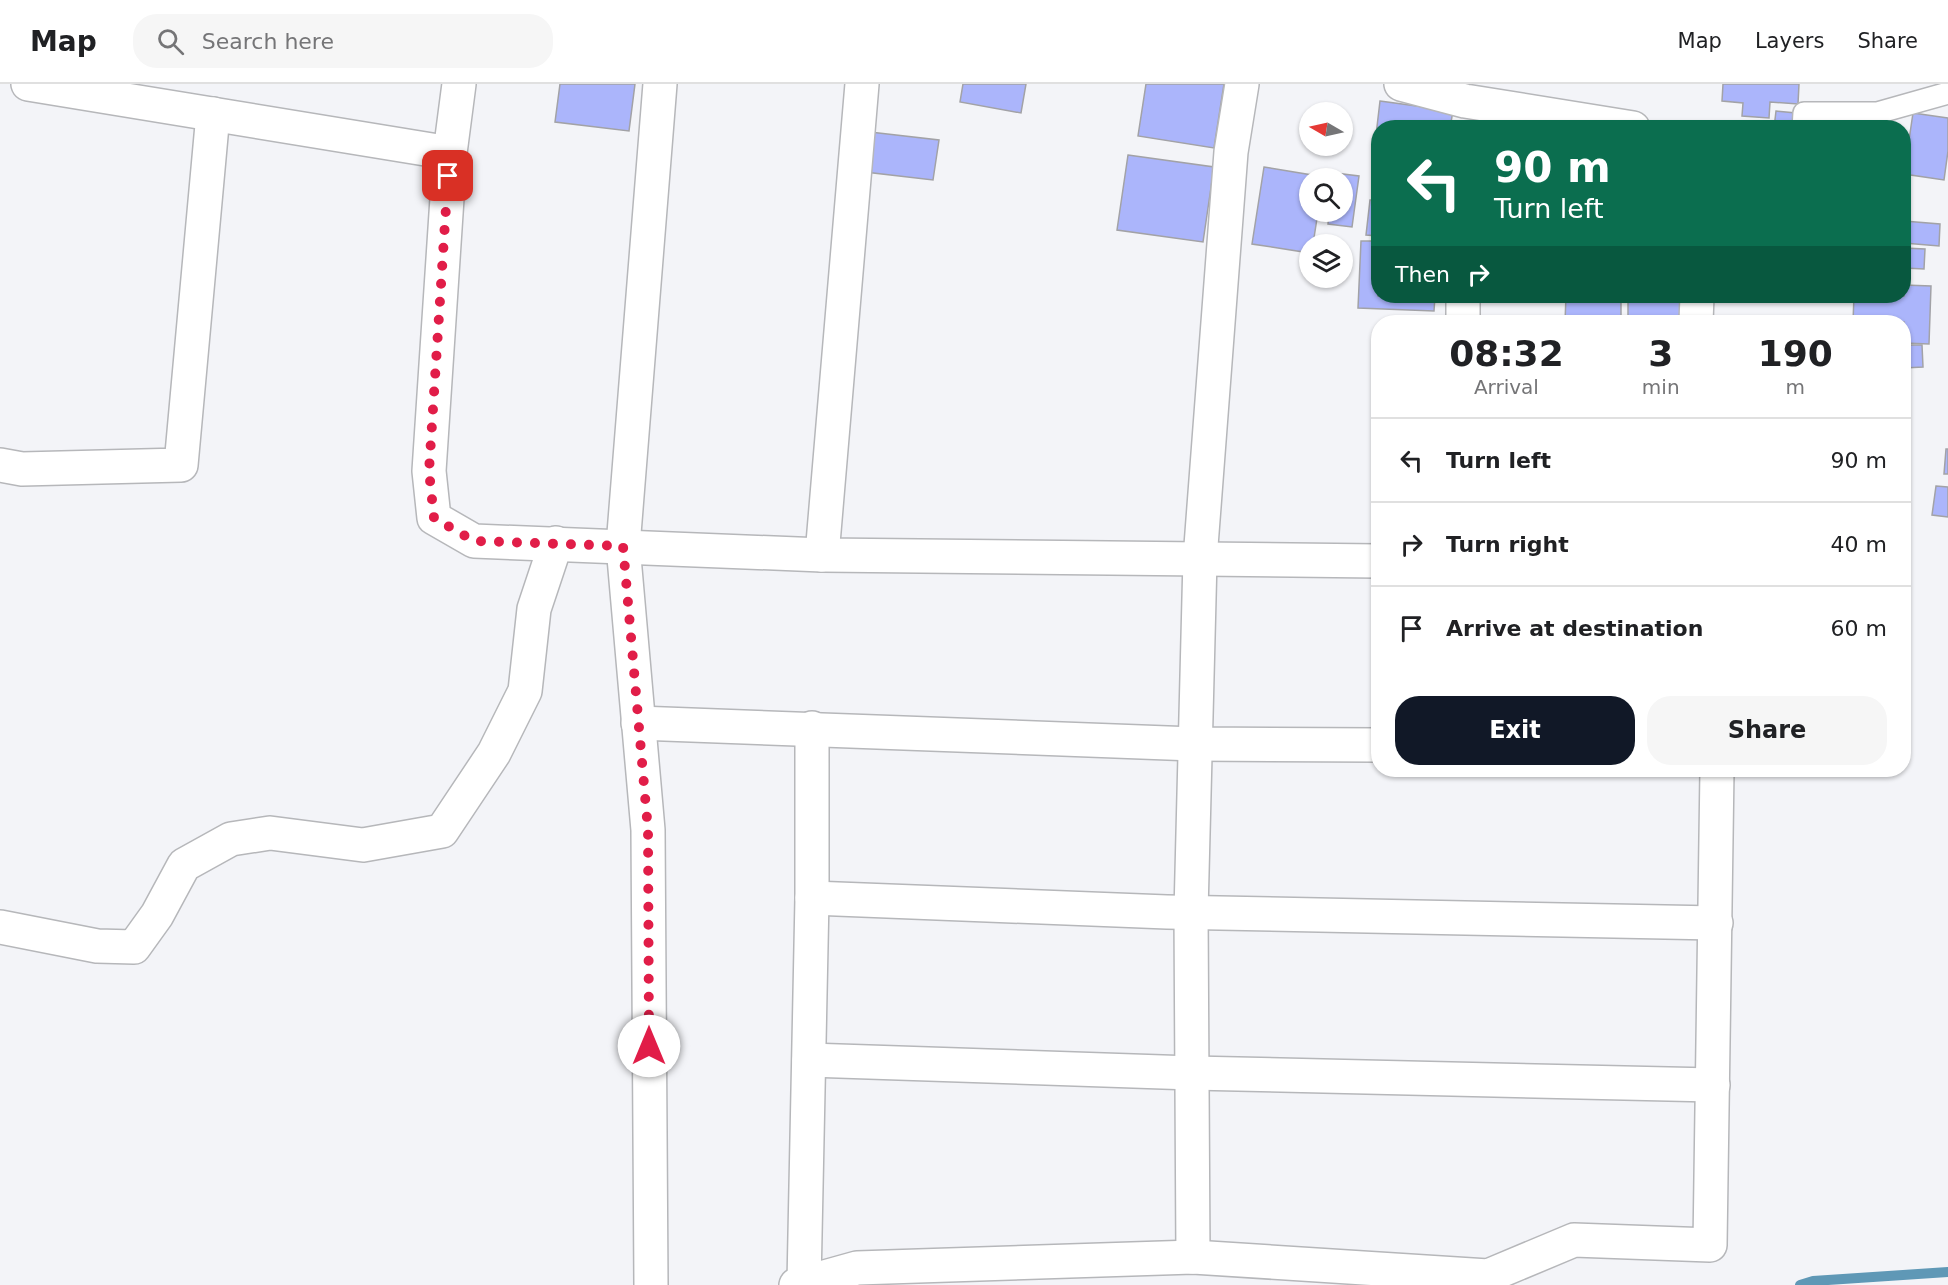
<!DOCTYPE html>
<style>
:root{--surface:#fff;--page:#f6f6f6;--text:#202124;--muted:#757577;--line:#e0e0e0;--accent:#111827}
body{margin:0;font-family:"DejaVu Sans",sans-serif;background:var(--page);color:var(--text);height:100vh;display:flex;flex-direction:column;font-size:22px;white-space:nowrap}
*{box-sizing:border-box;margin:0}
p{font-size:20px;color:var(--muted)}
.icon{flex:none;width:33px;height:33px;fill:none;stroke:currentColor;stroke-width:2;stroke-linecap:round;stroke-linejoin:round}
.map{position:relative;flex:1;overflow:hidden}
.panel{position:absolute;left:1371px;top:231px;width:540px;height:462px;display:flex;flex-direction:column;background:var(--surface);border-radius:24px;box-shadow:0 2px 4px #0004}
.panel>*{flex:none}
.banner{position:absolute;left:1371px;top:36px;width:540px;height:183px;border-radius:24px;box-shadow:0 2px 4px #0004;background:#0b6e4f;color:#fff;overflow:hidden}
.needle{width:39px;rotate:279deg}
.fabs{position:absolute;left:1299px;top:18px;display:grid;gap:12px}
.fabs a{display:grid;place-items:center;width:54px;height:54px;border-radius:50%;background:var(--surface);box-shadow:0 2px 4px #0004;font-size:30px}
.pin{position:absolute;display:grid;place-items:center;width:51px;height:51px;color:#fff;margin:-26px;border-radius:12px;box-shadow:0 3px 9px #0006}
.me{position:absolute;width:66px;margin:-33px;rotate:0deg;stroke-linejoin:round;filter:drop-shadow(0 0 4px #0008)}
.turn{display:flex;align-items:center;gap:21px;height:126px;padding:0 24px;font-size:27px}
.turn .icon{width:78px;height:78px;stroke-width:2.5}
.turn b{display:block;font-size:42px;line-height:51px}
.then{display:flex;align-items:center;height:57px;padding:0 24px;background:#0003;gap:12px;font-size:22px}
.eta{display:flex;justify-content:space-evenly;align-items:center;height:102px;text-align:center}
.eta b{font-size:36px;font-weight:700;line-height:42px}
.button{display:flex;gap:12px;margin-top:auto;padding:12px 24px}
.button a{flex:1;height:69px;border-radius:24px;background:var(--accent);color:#fff;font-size:24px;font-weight:700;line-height:69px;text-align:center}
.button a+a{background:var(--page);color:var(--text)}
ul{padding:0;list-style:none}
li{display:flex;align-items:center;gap:18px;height:84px;padding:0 24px;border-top:2px solid var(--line)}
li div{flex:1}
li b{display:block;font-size:22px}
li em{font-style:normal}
header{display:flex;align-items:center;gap:36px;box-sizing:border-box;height:84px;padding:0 30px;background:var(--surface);border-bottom:2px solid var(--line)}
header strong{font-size:28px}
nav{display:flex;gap:33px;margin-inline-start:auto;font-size:21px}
.search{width:420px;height:54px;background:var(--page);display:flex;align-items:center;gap:15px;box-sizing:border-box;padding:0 21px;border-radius:24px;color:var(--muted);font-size:22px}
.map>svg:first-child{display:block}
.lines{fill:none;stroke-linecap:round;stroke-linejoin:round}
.stream{stroke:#5f98b6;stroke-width:10}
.building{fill:#abb5fb;stroke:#a2a2a6;stroke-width:1.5}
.lane-casing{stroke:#b6b7ba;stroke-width:24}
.street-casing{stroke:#b6b7ba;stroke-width:36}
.lane{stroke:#fff;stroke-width:21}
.street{stroke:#fff;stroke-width:33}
.route{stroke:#e11d48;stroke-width:10;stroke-dasharray:0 18}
</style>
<header>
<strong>Map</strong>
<div class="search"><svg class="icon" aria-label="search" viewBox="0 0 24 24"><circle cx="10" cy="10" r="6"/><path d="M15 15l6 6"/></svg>Search here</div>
<nav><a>Map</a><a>Layers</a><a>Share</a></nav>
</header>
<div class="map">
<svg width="1948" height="1201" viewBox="0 0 1948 1201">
<rect width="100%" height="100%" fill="#f3f4f8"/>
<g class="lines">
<path class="stream" d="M 1800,1201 L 1813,1197 L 1948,1188"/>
</g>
<g class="building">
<path d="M 560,0 L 635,0 L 629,47 L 555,38 Z"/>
<path d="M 963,0 L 1026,0 L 1021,29 L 960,18 Z"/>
<path d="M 1146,0 L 1224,0 L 1214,64 L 1138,52 Z"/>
<path d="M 1723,0 L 1799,0 L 1798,20 L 1770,18 L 1769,34 L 1742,32 L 1743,19 L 1722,17 Z"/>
<path d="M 1380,17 L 1453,27 L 1450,44 L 1378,44 L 1378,85 L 1372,85 Z"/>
<path d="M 1776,27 L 1796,29 L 1795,44 L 1774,44 Z"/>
<path d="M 1913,29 L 1948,34 L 1948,67 L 1944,96 L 1904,90 Z"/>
<path d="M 870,48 L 939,56 L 933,96 L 865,88 Z"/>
<path d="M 1128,71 L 1214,83 L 1203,158 L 1117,146 Z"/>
<path d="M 1264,83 L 1324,93 L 1324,94 L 1310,94 L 1310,128 L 1318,128 L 1313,160 L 1310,160 L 1310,169 L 1252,160 Z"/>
<path d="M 1335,89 L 1359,92 L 1352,143 L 1328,140 L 1329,128 L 1342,128 L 1342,94 L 1334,94 Z"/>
<path d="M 1904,105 L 1908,105 L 1905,130 L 1904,129 Z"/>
<path d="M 1370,116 L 1378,116 L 1378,152 L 1366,151 Z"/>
<path d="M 1904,137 L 1940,140 L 1939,162 L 1904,159 Z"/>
<path d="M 1361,157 L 1378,157 L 1378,212 L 1435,212 L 1434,227 L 1358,224 Z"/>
<path d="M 1904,164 L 1925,165 L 1924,185 L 1904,184 Z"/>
<path d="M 1904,201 L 1931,202 L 1929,260 L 1904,259 L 1904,238 L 1853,238 L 1854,212 L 1904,212 Z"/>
<path d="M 1566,212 L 1621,212 L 1621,238 L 1565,238 Z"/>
<rect x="1628" y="212" width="52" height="26"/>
<path d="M 1904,261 L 1922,261 L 1923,283 L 1904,284 Z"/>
<path d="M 1946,365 L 1948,365 L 1948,390 L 1944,390 Z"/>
<path d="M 1936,402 L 1948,403 L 1948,433 L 1932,431 Z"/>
</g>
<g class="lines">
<g class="lane-casing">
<path id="lane" d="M 1803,44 L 1804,29 L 1877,29 L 1948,9"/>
</g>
<g class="street-casing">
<g id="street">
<path d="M 28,0 L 450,69"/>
<path d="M 459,0 L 450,69 L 429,387 L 434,434 L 474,457 L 822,471 L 1378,477"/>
<path d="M 1401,0 L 1465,17 L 1633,44"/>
<path d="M 1463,238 L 1463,212"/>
<path d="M 1696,238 L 1697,212"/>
<path d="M 0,381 L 22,385 L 181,381 L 213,30"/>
<path d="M 822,471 L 862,0"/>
<path d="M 638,639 L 1194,660 L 1378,661"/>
<path d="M 812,814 L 1167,828 L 1716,839"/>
<path d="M 0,843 L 97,862 L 134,863 L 157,831 L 184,781 L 231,755 L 270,749 L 363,761 L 442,747 L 494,669 L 525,607 L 534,525 L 556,459"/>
<path d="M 809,976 L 1192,989 L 1713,1001"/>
<path d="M 1193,1173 L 1191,828 L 1200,475 L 1231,68 L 1242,0"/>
<path d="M 804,1199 L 812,814 L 812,644"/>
<path d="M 651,1201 L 648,746 L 623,462 L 660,0"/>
<path d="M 796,1201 L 857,1184 L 1193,1173 L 1488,1192 L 1574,1156 L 1710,1161 L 1717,686"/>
</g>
</g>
<use href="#lane" class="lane"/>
<use href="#street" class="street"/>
</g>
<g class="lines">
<path class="route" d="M 448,92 L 429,387 L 434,434 L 474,457 L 623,462 L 648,746 L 649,962"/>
</g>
</svg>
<div class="fabs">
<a><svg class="needle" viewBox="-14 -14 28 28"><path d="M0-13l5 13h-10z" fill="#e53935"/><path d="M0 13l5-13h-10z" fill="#757577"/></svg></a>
<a><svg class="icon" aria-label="search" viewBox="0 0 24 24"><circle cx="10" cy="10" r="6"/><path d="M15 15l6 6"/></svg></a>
<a><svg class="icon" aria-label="layers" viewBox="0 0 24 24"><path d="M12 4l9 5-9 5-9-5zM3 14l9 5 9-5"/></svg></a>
</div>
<div class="pin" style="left:448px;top:92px;background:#d93025"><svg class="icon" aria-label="arrive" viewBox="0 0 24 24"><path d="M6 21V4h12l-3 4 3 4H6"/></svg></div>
<svg class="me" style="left:649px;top:962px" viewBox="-20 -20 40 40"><circle r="19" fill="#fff"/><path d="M0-13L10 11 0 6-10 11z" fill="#e11d48"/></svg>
<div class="banner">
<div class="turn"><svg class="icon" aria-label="left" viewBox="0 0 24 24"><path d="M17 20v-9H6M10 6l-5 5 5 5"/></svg><div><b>90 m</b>Turn left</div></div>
<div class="then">Then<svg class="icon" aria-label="right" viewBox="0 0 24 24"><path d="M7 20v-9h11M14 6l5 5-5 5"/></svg></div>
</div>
<section class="panel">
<div class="eta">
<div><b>08:32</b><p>Arrival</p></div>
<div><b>3</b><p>min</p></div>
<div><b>190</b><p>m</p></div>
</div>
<ul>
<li><svg class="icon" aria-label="left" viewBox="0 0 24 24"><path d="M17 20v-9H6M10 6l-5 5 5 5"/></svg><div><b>Turn left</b></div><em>90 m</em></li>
<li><svg class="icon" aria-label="right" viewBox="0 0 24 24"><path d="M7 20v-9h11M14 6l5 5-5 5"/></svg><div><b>Turn right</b></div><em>40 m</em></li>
<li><svg class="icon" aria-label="arrive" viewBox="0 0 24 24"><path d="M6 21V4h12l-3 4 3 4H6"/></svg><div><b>Arrive at destination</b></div><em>60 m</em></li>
</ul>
<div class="button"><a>Exit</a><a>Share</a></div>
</section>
</div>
